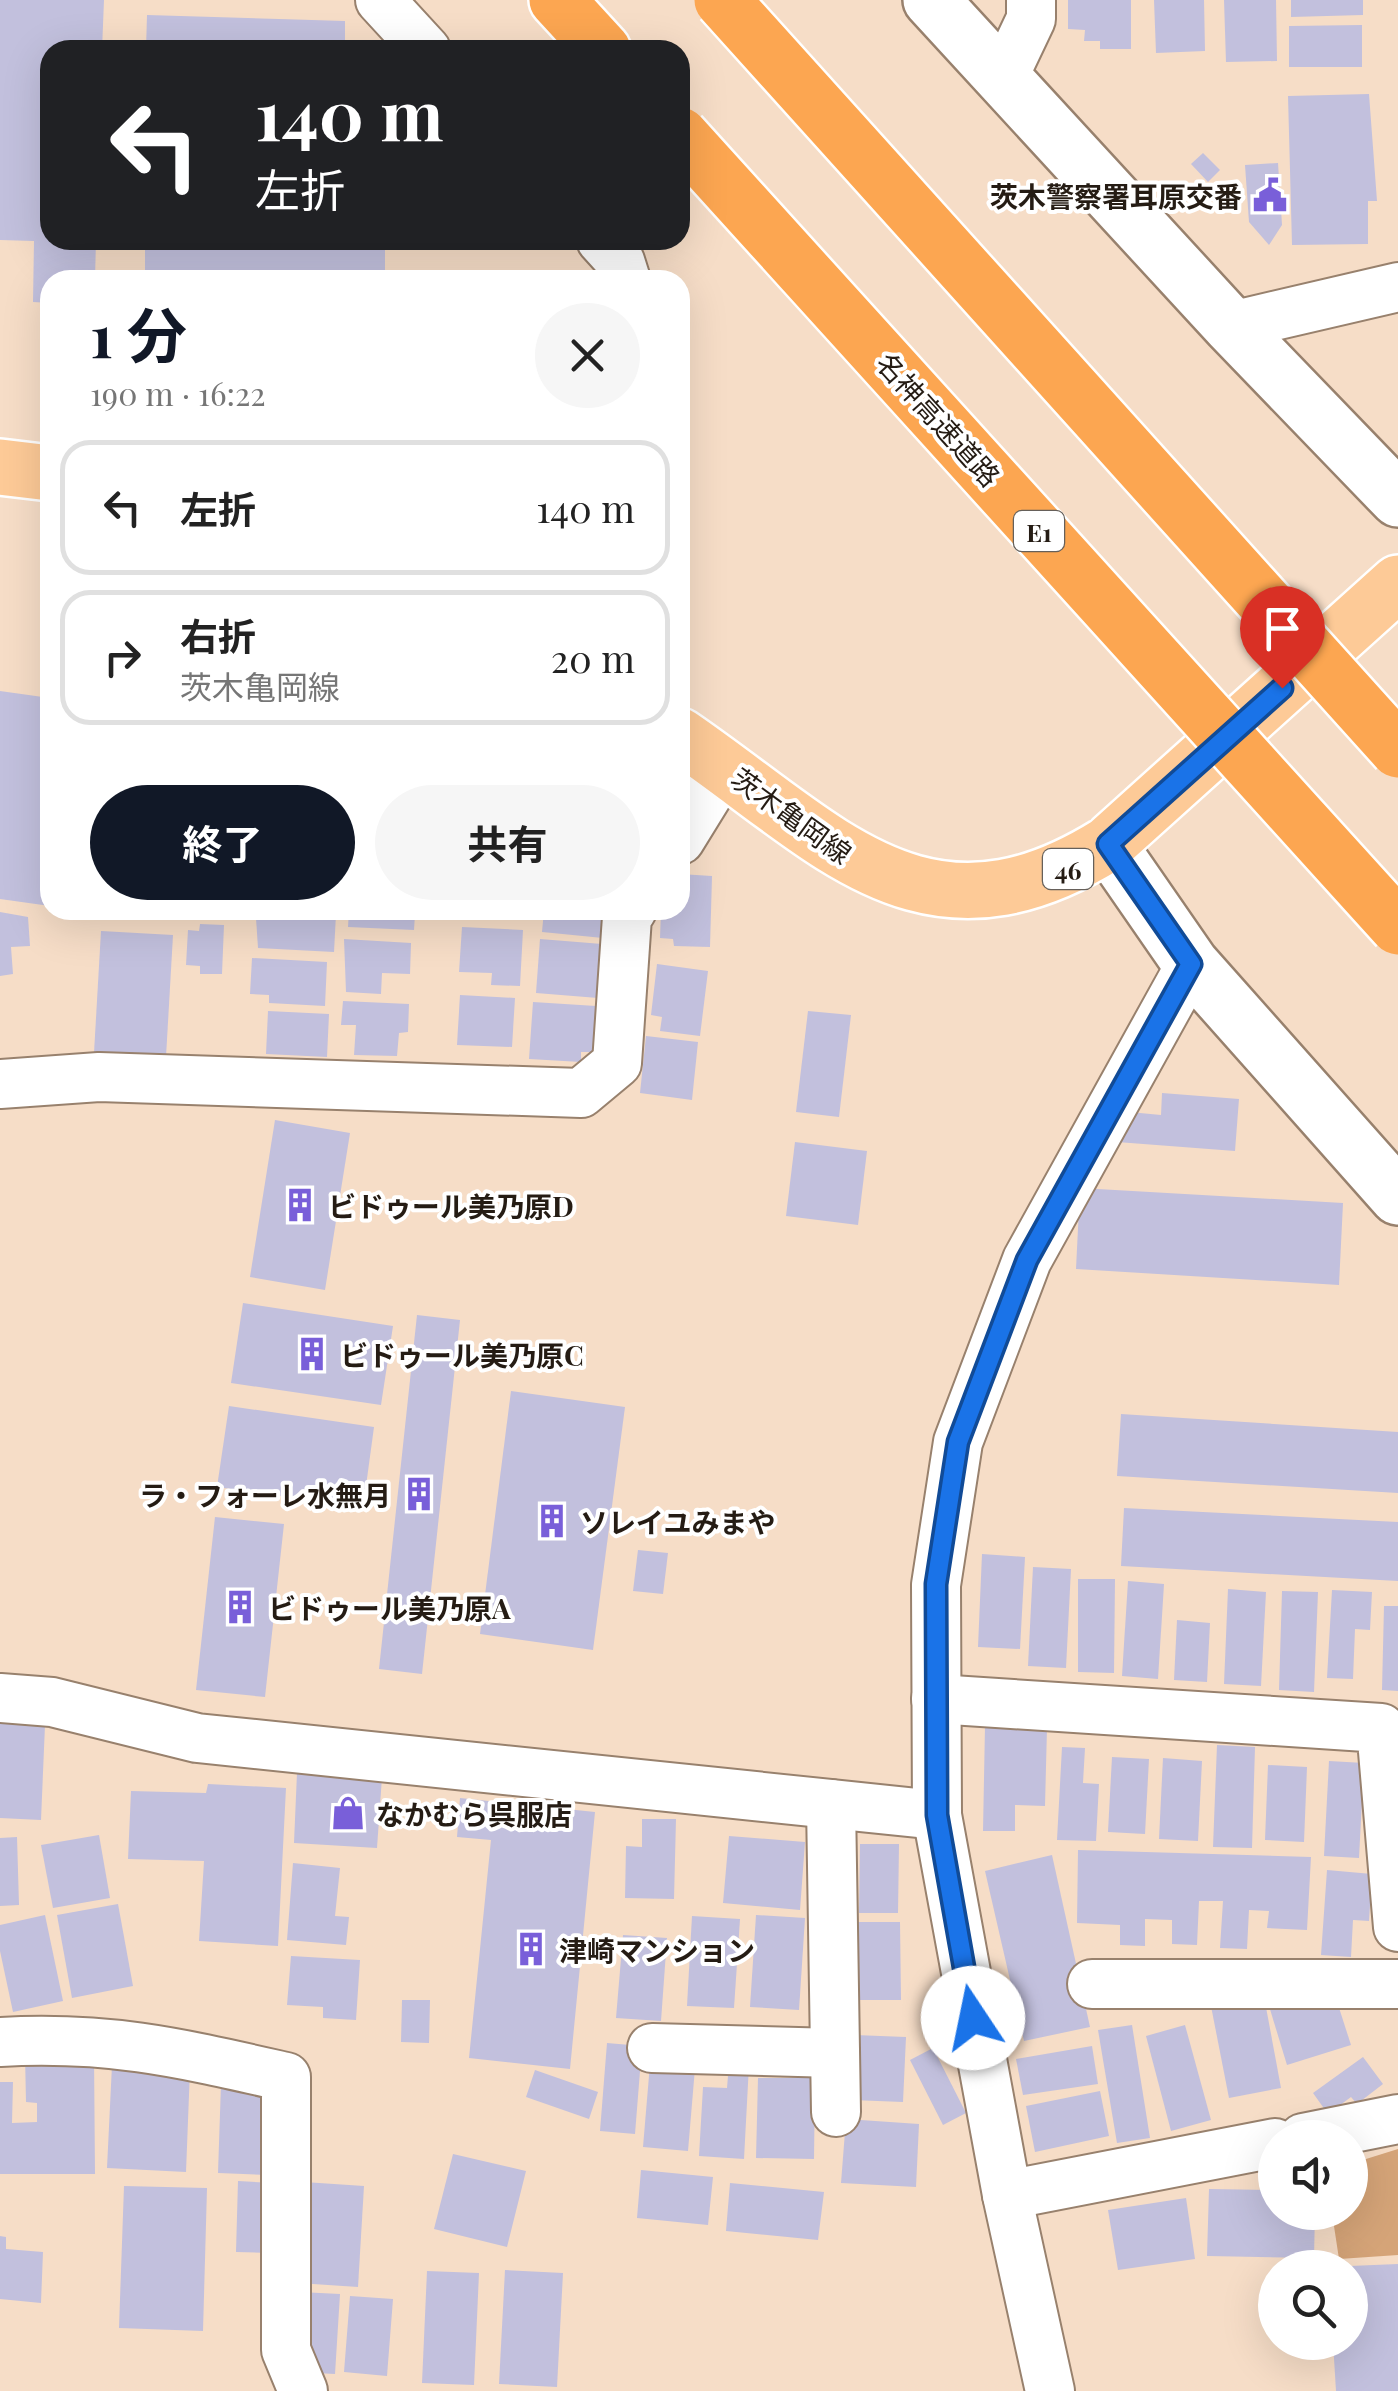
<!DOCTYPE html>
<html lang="ja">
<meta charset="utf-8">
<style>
:root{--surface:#fff;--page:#f6f6f6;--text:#222;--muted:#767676;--line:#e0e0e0;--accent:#111827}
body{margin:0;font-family:"Playfair Display","Noto Sans JP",serif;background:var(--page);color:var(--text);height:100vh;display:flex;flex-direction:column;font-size:38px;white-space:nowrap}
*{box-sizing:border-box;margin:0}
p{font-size:32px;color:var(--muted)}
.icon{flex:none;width:55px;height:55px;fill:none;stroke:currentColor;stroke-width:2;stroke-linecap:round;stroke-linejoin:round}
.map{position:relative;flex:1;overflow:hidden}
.details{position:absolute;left:40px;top:270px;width:650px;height:650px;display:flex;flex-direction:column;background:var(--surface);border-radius:30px;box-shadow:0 10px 40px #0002}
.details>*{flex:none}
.top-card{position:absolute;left:40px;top:40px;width:650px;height:210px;border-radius:30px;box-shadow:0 10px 40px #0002;background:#202124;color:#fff;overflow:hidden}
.tools{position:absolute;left:1258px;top:2120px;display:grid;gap:20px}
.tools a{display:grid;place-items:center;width:110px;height:110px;border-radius:50%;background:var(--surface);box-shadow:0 10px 40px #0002;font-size:50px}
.pin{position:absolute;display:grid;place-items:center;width:85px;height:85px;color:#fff;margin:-102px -42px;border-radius:50% 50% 50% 0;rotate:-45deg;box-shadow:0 0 10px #0007}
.pin .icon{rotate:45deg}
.me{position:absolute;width:110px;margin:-55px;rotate:349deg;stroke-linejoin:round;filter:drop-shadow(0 0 8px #0008)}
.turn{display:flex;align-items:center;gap:35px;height:210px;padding:0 50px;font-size:45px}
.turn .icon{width:130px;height:130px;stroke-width:2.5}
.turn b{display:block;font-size:70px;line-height:85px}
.round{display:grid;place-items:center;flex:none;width:105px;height:105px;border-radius:52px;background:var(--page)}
.head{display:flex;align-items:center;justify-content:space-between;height:170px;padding:0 50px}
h1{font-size:60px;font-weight:700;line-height:75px;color:var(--accent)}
.primary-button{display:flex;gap:20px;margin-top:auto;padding:20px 50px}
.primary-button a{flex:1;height:115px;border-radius:60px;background:var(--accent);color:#fff;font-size:40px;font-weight:700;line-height:115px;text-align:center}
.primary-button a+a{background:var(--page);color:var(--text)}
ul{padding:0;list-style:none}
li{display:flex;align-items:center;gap:30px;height:135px;margin:0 20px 15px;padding:0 30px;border:5px solid var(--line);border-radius:30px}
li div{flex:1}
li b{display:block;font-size:38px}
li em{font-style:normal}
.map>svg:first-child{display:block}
.green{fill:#d5a478}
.building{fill:#c2c0dd}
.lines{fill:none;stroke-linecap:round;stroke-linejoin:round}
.street-casing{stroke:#98816d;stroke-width:52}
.secondary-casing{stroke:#98816d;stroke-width:60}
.primary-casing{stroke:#fff;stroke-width:60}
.highway-casing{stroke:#fff;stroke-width:60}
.street{stroke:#fff;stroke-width:48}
.secondary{stroke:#fff;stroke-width:55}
.primary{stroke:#fdca97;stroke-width:55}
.highway{stroke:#fca651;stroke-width:55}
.highway-bridge-casing{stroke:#fff;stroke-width:60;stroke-linecap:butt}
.highway-bridge{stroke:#fca651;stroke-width:55}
.route-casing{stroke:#114b97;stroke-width:25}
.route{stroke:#1a73e8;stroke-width:18}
.labels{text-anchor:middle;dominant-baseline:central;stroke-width:8;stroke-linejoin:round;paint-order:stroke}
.shield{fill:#fff;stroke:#66605a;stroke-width:2.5}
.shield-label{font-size:25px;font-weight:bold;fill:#251c14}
.poi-label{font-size:28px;font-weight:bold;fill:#251c14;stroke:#fff;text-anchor:start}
.street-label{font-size:28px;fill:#251c14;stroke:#fff}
</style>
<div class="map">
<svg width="1398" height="2391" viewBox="0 0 1398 2391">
<rect width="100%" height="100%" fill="#f6ddc7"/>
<path class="green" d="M 1398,2149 L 1398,2255 L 1339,2259 L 1332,2213 L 1350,2212 L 1350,2164 Z"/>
<g class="building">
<path d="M 0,0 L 104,0 L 102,50 L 50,50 L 50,240 L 96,240 L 95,280 L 50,280 L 50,303 L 33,302 L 34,241 L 0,240 Z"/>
<path d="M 1068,0 L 1131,0 L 1131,49 L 1100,49 L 1100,41 L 1084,41 L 1085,30 L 1068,29 Z"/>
<path d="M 1154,0 L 1204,0 L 1205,51 L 1156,53 Z"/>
<path d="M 1224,0 L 1276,0 L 1277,61 L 1226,62 Z"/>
<path d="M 1291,0 L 1363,0 L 1363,15 L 1291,17 Z"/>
<path d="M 147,15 L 345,21 L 345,50 L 146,50 Z"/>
<path d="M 1362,25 L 1362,67 L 1289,67 L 1289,26 Z"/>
<path d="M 1369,94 L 1377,201 L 1368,201 L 1368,244 L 1292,245 L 1288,96 Z"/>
<path d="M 1203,153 L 1220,170 L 1208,182 L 1191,164 Z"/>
<path d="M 1278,163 L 1282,225 L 1269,245 L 1249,222 L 1245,165 Z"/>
<rect x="145" y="240" width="240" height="40"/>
<path d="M 0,691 L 50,698 L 50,906 L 0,899 Z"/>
<path d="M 680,874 L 712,876 L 710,947 L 674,946 L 673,939 L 660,938 L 661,910 L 680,910 Z"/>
<path d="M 143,910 L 172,910 L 171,915 L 143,913 Z"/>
<path d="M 349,910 L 426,910 L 426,914 L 415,914 L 414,930 L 348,927 Z"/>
<path d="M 459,910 L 526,910 L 525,920 L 459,916 Z"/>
<path d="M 544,910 L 605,910 L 603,938 L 542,932 Z"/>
<path d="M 275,911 L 336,914 L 334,952 L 258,948 L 256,918 Z"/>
<path d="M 0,912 L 28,917 L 30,946 L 11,947 L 13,974 L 0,976 Z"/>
<path d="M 200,924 L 224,925 L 222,974 L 200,974 L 200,966 L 186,965 L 188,930 L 199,931 Z"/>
<path d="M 462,927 L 523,930 L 520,986 L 491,985 L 492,973 L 459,972 Z"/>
<path d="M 101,931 L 173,935 L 166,1057 L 94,1053 Z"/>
<path d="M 344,939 L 411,943 L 410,974 L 382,973 L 381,994 L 346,992 Z"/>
<path d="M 540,939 L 602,944 L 598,998 L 536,993 Z"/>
<path d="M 252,958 L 327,962 L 325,1006 L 269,1003 L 269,995 L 250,994 Z"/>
<path d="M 657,964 L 708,971 L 700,1036 L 660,1031 L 662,1017 L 651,1015 Z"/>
<path d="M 460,995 L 515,998 L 512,1047 L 457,1045 Z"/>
<path d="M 343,1001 L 409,1004 L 408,1032 L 399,1033 L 397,1056 L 354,1055 L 356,1025 L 341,1025 Z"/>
<path d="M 533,1002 L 596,1006 L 593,1052 L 581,1052 L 581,1062 L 529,1059 Z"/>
<path d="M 268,1011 L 329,1014 L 327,1057 L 266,1054 Z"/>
<path d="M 808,1011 L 851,1015 L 839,1117 L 796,1112 Z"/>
<path d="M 646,1036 L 698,1042 L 692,1100 L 640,1093 Z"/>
<path d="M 1162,1093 L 1239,1099 L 1235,1151 L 1117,1142 L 1119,1111 L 1161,1115 Z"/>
<path d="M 275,1120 L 350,1133 L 325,1290 L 250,1277 Z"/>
<path d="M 795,1142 L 867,1151 L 858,1225 L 786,1216 Z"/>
<path d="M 1080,1188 L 1343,1203 L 1339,1285 L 1076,1269 Z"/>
<path d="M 243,1303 L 393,1326 L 381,1405 L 231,1383 Z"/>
<path d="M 417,1315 L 460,1320 L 422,1674 L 379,1669 Z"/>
<path d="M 511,1391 L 625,1407 L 593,1650 L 480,1634 Z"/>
<path d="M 229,1406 L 374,1427 L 363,1508 L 217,1487 Z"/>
<path d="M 1121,1414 L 1398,1432 L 1398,1493 L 1117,1476 Z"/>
<path d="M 1124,1508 L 1398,1522 L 1398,1581 L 1121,1566 Z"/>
<path d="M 215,1517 L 284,1524 L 265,1697 L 196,1690 Z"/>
<path d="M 638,1550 L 668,1553 L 663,1594 L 633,1591 Z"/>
<path d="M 982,1554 L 1025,1557 L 1020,1649 L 978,1647 Z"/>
<path d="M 1033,1567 L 1071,1569 L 1066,1668 L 1028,1666 Z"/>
<path d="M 1078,1579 L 1115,1579 L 1114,1673 L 1078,1672 Z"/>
<path d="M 1128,1581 L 1164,1584 L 1158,1679 L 1122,1676 Z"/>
<path d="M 1228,1589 L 1266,1592 L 1261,1686 L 1224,1684 Z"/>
<path d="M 1332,1590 L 1372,1592 L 1370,1630 L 1355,1629 L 1353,1679 L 1327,1678 Z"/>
<path d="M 1282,1591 L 1318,1592 L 1314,1692 L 1279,1690 Z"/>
<path d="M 1384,1606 L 1398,1606 L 1398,1691 L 1382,1690 Z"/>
<path d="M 1177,1620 L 1210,1623 L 1207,1682 L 1174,1680 Z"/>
<path d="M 0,1723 L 45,1725 L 41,1820 L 0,1818 Z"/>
<path d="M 985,1726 L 1047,1728 L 1045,1806 L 1015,1805 L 1015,1831 L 983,1831 Z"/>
<path d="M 1217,1745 L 1255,1747 L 1252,1848 L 1213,1847 Z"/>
<path d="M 1062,1747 L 1085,1748 L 1083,1783 L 1099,1784 L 1096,1841 L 1057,1840 Z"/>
<path d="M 1112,1757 L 1149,1759 L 1145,1834 L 1108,1832 Z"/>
<path d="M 1163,1758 L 1202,1761 L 1198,1841 L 1159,1839 Z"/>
<path d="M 1329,1761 L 1364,1763 L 1359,1858 L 1324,1856 Z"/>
<path d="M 1268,1765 L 1307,1767 L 1304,1842 L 1265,1840 Z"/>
<path d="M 297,1773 L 382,1777 L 377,1848 L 294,1843 Z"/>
<path d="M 208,1784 L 286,1788 L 278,1946 L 199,1941 L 204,1861 L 128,1859 L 131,1791 L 206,1793 Z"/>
<path d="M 460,1798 L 595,1812 L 570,2069 L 469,2058 L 491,1840 L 457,1837 Z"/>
<path d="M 642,1819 L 676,1819 L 674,1899 L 625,1898 L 626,1846 L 642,1847 Z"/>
<path d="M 99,1835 L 110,1898 L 53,1908 L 41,1845 Z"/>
<path d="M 729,1836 L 805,1842 L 800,1910 L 723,1903 Z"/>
<path d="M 17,1837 L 19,1905 L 0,1906 L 0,1838 Z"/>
<path d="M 860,1844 L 899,1844 L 898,1913 L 859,1913 Z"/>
<path d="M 1078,1850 L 1311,1857 L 1307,1930 L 1267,1928 L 1269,1911 L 1249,1910 L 1247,1949 L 1220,1948 L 1223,1901 L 1199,1901 L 1197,1945 L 1172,1944 L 1172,1920 L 1145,1919 L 1145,1946 L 1120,1945 L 1120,1925 L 1077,1923 Z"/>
<path d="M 1052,1855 L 1090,2027 L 1024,2041 L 985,1871 Z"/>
<path d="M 293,1863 L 340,1868 L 335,1916 L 349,1917 L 346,1945 L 287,1940 Z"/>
<path d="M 1327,1870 L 1372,1874 L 1369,1921 L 1353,1920 L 1351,1957 L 1321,1955 Z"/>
<path d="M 118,1904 L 133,1986 L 72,1998 L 57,1915 Z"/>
<path d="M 45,1915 L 63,2001 L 13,2012 L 0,1951 L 0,1925 Z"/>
<path d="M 756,1915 L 805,1918 L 799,2010 L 750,2007 Z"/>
<path d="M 692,1916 L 740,1919 L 734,2008 L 687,2006 Z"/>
<path d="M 854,1922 L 900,1922 L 901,2000 L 855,2000 Z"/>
<path d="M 623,1935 L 667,1938 L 661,2021 L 616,2018 Z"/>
<path d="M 291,1956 L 360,1960 L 356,2020 L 323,2018 L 323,2007 L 287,2005 Z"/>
<path d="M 1332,1986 L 1351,2045 L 1287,2065 L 1269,2006 Z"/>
<path d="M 1263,1991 L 1281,2088 L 1229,2098 L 1210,2001 Z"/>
<path d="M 402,2000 L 430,2000 L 429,2043 L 401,2042 Z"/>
<path d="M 1132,2025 L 1150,2138 L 1117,2143 L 1098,2030 Z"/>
<path d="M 1185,2025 L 1211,2120 L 1171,2131 L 1146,2036 Z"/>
<path d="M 855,2035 L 906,2037 L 903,2102 L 852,2100 Z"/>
<path d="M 607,2043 L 642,2046 L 635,2134 L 600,2131 Z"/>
<path d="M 1092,2046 L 1098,2084 L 1023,2095 L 1016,2059 Z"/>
<path d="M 933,2048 L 966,2113 L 943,2125 L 910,2060 Z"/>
<path d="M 25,2055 L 94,2055 L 95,2174 L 0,2174 L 0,2082 L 13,2082 L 12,2123 L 37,2122 L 37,2103 L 26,2102 Z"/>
<path d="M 1363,2057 L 1383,2084 L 1357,2104 L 1351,2097 L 1328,2114 L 1313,2093 Z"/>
<path d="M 650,2064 L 695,2068 L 688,2151 L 643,2147 Z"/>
<path d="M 729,2064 L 749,2065 L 744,2159 L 699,2156 L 703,2087 L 727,2088 Z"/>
<path d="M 112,2065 L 190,2069 L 186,2172 L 107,2168 Z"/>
<path d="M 535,2070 L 598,2092 L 589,2119 L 526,2097 Z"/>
<path d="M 758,2078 L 815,2078 L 814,2159 L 756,2158 Z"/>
<path d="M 221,2084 L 272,2086 L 269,2175 L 218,2173 Z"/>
<path d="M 1100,2091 L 1109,2136 L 1035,2152 L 1026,2106 Z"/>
<path d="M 846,2119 L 919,2124 L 916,2187 L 841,2183 Z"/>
<path d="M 453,2154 L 526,2171 L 507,2247 L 434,2229 Z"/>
<path d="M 641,2170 L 713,2177 L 708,2225 L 637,2218 Z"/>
<path d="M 238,2181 L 273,2183 L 270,2253 L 236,2252 Z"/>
<path d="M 304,2182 L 364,2186 L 358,2287 L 298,2283 Z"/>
<path d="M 730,2183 L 824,2192 L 818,2240 L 726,2231 Z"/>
<path d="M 124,2186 L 207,2188 L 203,2331 L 119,2328 Z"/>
<path d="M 1209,2189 L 1275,2190 L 1275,2212 L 1315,2212 L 1314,2258 L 1207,2256 Z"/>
<path d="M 1186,2198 L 1195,2259 L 1118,2270 L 1108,2210 Z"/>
<path d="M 0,2236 L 6,2237 L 6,2249 L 43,2252 L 41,2303 L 0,2299 Z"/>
<path d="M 1398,2264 L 1398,2391 L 1336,2391 L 1333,2342 L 1350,2342 L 1350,2266 Z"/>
<path d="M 505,2270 L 563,2273 L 557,2387 L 499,2384 Z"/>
<path d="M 427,2271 L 479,2273 L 474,2385 L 422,2383 Z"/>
<path d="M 300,2292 L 340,2294 L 335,2374 L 315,2373 L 296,2349 Z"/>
<path d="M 350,2296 L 393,2299 L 387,2376 L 344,2372 Z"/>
</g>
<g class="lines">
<g class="street-casing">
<g id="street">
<path d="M 380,0 L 426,50"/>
<path d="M 1003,78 L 1031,19 L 1031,0"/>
<path d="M 601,240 L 620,261 L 626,280"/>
<path d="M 1231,326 L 1398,287"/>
<path d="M 680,840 L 725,767"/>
<path d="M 0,1084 L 99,1077 L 581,1093 L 617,1063 L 627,917 L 632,910"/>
<path d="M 0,1698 L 52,1702 L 197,1738 L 937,1815"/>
<path d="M 936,1699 L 1381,1728 L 1398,1927"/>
<path d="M 831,1804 L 836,2112"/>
<path d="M 1092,1984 L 1398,1984"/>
<path d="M 0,2042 C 110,2036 180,2053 286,2077 L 286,2350 L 303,2391"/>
<path d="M 652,2048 L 835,2053"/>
<path d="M 1303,2138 L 1398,2119"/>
<path d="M 1007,2195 L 1275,2143"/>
<path d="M 1050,2391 L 1007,2195 L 937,1815 L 936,1585 L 958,1442 L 1027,1260 L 1191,964"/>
</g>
</g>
<g class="secondary-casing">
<g id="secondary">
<path d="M 931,0 L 1231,326 L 1398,499"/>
<path d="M 1108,844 L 1191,964 L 1398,1197"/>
</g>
</g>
<g class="primary-casing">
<g id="primary">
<path d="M 0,467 L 50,473"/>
<path d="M 680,736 C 828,837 924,959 1108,844 L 1398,583"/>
</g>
</g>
<g class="highway-casing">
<path id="highway" d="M 557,0 L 603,50"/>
</g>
<use href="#street" class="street"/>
<use href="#secondary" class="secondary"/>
<use href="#primary" class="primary"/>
<use href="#highway" class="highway"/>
<g class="highway-bridge-casing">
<g id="highway-bridge">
<path d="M 722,0 L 1398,750"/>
<path d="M 680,135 L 1398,927"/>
</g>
</g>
<use href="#highway-bridge" class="highway-bridge"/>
</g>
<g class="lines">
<g class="route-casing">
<path id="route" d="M 973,2018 L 937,1815 L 936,1584 L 958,1442 L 1027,1260 L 1191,964 L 1108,844 L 1282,688"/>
</g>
<use href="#route" class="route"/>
</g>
<defs>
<g id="civic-bare" transform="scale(2.7)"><path d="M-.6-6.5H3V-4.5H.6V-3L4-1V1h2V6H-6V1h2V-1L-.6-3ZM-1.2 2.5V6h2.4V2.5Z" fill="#795fd9" stroke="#fff" stroke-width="2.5" paint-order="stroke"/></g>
<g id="building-bare" transform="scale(2.7)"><path d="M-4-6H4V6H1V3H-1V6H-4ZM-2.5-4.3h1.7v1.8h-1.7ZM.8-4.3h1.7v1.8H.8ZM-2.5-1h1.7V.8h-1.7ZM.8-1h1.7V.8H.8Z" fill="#795fd9" stroke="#fff" stroke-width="2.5" paint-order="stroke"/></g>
<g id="shop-bare" transform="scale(2.7)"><path d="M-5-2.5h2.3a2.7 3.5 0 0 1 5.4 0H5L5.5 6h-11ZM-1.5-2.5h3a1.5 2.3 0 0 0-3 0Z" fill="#795fd9" stroke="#fff" stroke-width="2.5" paint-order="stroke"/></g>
</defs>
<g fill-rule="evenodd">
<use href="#civic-bare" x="1270" y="195"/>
<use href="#building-bare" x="300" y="1205"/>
<use href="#building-bare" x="312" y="1354"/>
<use href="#building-bare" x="419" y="1494"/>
<use href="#building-bare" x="552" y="1521"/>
<use href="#building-bare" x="240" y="1607"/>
<use href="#shop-bare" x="348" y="1813"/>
<use href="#building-bare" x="531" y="1949"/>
</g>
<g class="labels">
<g class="shield">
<rect x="1014" y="511" width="50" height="40" rx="8"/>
<rect x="1043" y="849" width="50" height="40" rx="8"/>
</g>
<g class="shield-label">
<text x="1039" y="531">E1</text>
<text x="1068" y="869">46</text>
</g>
<g class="poi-label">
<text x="1242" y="195" text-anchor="end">茨木警察署耳原交番</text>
<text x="328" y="1205">ビドゥール美乃原D</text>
<text x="340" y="1354">ビドゥール美乃原C</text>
<text x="391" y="1494" text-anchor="end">ラ・フォーレ水無月</text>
<text x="580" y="1521">ソレイユみまや</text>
<text x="268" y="1607">ビドゥール美乃原A</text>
<text x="376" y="1813">なかむら呉服店</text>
<text x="559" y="1949">津崎マンション</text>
</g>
<g class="street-label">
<text transform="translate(939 419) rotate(48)">名神高速道路</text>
<text transform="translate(792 815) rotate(36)">茨木亀岡線</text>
</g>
</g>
</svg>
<div class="tools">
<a><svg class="icon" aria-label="sound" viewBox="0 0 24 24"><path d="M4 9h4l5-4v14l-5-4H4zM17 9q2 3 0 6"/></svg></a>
<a><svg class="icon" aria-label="search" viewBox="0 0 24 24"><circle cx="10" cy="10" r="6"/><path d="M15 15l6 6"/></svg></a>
</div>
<div class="pin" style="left:1282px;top:688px;background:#d93025"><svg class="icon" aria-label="arrive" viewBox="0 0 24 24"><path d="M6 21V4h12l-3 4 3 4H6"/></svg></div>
<svg class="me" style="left:973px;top:2018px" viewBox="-20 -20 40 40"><circle r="19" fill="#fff"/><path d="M0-13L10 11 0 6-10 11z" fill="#1a73e8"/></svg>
<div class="top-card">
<div class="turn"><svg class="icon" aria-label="left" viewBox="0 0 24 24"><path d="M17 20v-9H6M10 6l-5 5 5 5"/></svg><div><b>140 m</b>左折</div></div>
</div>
<section class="details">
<div class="head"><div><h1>1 分</h1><p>190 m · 16:22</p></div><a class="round"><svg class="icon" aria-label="close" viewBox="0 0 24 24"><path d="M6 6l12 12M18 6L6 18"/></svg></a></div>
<ul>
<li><svg class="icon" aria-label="left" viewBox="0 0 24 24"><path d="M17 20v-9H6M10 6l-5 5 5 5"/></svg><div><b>左折</b></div><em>140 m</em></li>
<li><svg class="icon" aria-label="right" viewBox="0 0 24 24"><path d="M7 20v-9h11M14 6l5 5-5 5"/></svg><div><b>右折</b><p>茨木亀岡線</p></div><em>20 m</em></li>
</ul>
<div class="primary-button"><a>終了</a><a>共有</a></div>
</section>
</div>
